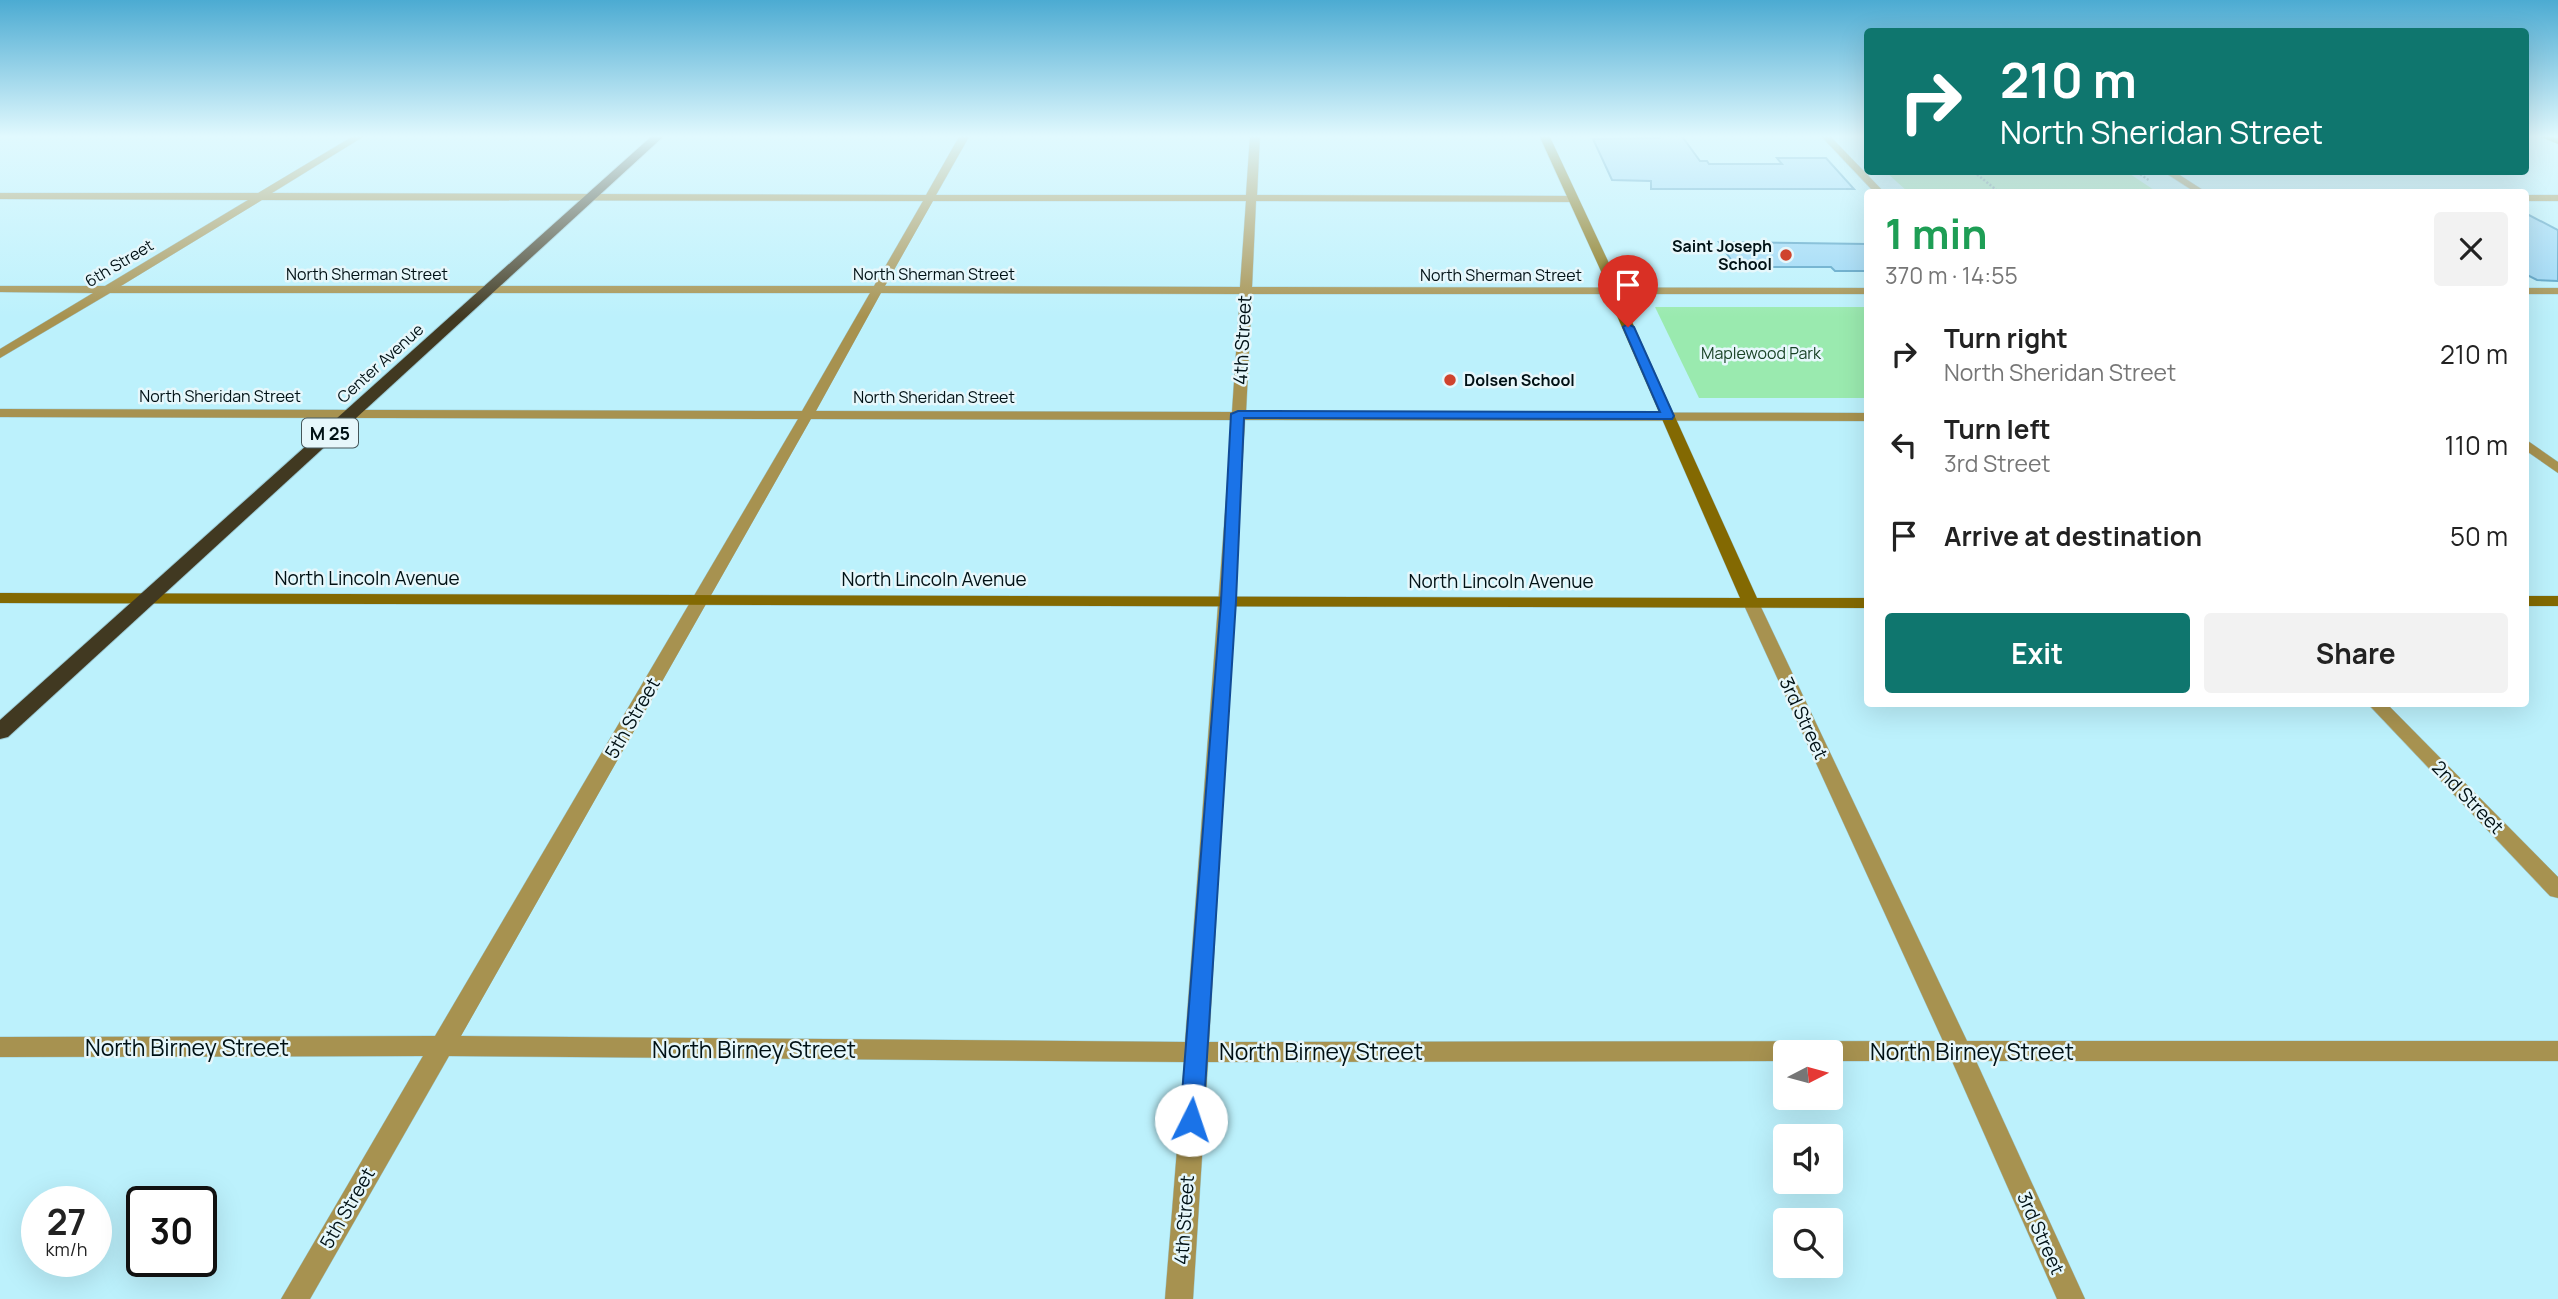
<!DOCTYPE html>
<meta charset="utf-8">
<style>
:root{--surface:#fff;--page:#f2f2f2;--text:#222;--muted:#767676;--accent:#0f766e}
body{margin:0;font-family:Manrope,sans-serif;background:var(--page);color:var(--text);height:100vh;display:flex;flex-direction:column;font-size:26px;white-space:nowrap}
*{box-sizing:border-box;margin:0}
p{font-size:23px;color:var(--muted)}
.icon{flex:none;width:38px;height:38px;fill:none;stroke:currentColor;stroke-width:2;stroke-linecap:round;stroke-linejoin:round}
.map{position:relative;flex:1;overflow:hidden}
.sheet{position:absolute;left:1864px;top:189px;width:665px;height:518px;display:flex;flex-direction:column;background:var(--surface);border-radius:7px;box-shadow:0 7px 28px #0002}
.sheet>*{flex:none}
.guide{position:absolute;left:1864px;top:28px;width:665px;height:147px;border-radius:7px;box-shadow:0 7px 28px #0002;background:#0f766e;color:#fff;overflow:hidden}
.needle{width:46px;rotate:84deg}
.tools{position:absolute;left:1773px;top:1040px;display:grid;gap:14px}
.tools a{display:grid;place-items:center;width:70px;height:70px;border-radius:7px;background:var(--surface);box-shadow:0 7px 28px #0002;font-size:35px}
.speed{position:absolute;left:21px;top:1186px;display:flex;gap:14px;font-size:35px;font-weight:700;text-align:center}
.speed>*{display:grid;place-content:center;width:91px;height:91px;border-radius:50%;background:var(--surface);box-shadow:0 7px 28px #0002;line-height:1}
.speed small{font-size:18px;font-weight:400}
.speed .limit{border:4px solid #111;border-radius:10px;background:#fff;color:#111}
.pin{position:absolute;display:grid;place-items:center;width:60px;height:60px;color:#fff;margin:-72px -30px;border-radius:50% 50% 50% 0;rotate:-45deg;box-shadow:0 0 7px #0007}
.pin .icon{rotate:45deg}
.me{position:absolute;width:77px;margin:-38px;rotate:4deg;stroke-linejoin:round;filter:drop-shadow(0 0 5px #0008)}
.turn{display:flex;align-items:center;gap:24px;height:147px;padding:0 21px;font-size:32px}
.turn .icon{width:91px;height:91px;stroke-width:2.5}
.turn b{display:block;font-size:49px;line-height:60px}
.round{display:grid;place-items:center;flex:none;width:74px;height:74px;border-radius:7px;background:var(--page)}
.overview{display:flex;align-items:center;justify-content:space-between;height:119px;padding:0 21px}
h1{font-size:42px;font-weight:700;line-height:52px;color:#1e9e55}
.action{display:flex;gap:14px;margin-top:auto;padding:14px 21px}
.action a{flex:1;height:80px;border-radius:7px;background:var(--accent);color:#fff;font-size:28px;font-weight:700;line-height:80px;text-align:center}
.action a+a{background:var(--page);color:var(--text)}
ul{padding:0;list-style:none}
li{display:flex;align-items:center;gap:21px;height:91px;padding:0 21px}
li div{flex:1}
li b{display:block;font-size:26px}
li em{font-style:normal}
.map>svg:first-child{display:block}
.green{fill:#9aeaaf}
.building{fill:#9ad6f5;stroke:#4f9cc1;stroke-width:2}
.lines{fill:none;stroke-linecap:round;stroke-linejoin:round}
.street-casing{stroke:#9ecdd7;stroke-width:1}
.secondary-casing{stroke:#9ecdd7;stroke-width:1}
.highway-casing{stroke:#9ecdd7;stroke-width:2}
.path{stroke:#70969e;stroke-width:2.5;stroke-dasharray:2 2;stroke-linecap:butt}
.street{fill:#a79250;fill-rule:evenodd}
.secondary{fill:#836902;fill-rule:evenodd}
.highway{fill:#413921;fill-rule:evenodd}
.route{fill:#1a73e8;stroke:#114b97;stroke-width:2}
.poi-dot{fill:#cf432d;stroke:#e6f7fb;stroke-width:2.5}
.labels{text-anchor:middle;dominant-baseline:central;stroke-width:5;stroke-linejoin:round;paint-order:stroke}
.far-poi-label{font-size:16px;font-weight:bold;fill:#001115;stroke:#e6f7fb;text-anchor:end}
.far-street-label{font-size:16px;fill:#001115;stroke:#e6f7fb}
.far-park-label{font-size:16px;fill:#1a4327;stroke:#e6f7fb}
.shield{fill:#e6f7fb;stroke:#45565a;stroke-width:2}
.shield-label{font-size:18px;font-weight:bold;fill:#001115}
.street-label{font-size:19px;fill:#001115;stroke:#e6f7fb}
.near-street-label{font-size:23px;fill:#001115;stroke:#e6f7fb}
</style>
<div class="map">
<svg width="2558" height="1299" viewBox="0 0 2558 1299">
<rect width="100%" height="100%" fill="#bcf1fc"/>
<g class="green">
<path d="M 1886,172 L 2127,172 L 2157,192 L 1908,192 Z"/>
<path d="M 1655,307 L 1867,307 L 1867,398 L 1699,398 Z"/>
</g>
<g class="building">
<path d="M 1657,135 L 1681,135 L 1700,161 L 1707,161 L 1709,164 L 1782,164 L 1777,158 L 1826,158 L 1854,189 L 1651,189 L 1651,181 L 1612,180 L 1593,139 L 1659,138 Z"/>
<path d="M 2525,213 L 2558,230 L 2558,281 L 2537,280 L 2525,274 Z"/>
<path d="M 1719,242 L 1867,244 L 1867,271 L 1835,271 L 1831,267 L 1736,267 Z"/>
</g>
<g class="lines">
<g class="street-casing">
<g id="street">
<path d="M 355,135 L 366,135 L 272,193 L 926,195 L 960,135 L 970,135 L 936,195 L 1246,195 L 1250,135 L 1260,135 L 1257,195 L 1572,196 L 1577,199 L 1572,202 L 1256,201 L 1252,287 L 1867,288 L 1867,294 L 1252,294 L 1246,412 L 1867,413 L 1867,421 L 1245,420 L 1209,1042 L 1943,1041 L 1743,603 L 1751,598 L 1759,603 L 1967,1041 L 2558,1041 L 2558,1061 L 1976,1061 L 2085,1299 L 2057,1299 L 1952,1061 L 1830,1061 L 1830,1052 L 1785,1052 L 1785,1061 L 1208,1062 L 1193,1299 L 1165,1299 L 1184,1062 L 449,1056 L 310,1299 L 281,1299 L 423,1056 L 0,1057 L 0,1037 L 435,1036 L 798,419 L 0,417 L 0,409 L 802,411 L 870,293 L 110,293 L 0,358 L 0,349 L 93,293 L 0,292 L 0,286 L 105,286 L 248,200 L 0,199 L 0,193 L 258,193 ZM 262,200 L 923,201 L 874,286 L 121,286 ZM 933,201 L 1246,201 L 1240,287 L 885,286 ZM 881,293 L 1240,294 L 1232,412 L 816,411 ZM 811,419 L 1232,420 L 1185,1042 L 461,1036 Z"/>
<path d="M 1820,135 L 1829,135 L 1884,192 L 1874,192 Z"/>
<path d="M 2164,172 L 2175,172 L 2206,192 L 2195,192 Z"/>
<rect x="2525" y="195" width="33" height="6"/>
<rect x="2525" y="288" width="33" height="6"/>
<path d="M 2525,439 L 2558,462 L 2558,473 L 2525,450 Z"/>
<path d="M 2368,704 L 2387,704 L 2558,877 L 2558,898 L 2550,896 Z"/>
</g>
</g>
<g class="secondary-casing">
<g id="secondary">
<path d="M 1539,135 L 1549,135 L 1622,291 L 1623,302 L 1757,598 L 1867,598 L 1867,608 L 0,603 L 0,593 L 1740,598 L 1611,302 L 1610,291 Z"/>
<path d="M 2540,135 L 2558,138 L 2558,144 L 2541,137 Z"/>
<rect x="2525" y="596" width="33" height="10"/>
</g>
</g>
<g class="highway-casing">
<path id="highway" d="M 653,135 L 665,135 L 8,737 L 0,739 L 0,720 Z"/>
</g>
<g class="path">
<path d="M 1974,172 L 1999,192"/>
<path d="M 2137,172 L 2150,181"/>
</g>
<use href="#street" class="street"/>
<use href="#secondary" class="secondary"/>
<use href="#highway" class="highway"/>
</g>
<linearGradient id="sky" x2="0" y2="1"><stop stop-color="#4cabd2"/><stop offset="0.43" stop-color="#e1f9fe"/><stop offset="1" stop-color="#e1f9fe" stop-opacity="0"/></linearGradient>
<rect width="2558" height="317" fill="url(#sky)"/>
<path class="route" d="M 1628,324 L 1634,327 L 1674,416 L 1672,419 L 1244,418 L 1236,601 L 1203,1120 L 1199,1127 L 1191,1130 L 1183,1127 L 1180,1120 L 1221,601 L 1231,414 L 1238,411 L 1660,412 L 1623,327 Z"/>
<g class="poi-dot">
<circle cx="1786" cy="255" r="7"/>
<circle cx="1450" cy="380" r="7"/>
</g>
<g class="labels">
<g class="far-poi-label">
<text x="1772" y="246">Saint Joseph<tspan x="1772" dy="18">School</tspan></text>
<text x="1464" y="380" text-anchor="start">Dolsen School</text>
</g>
<g class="far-street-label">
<text transform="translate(119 263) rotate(-31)">6th Street</text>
<text x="367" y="274">North Sherman Street</text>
<text x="934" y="274">North Sherman Street</text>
<text x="1501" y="275">North Sherman Street</text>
<text transform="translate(380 363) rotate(-42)">Center Avenue</text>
<text x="220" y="396">North Sheridan Street</text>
<text x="934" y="397">North Sheridan Street</text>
</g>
<g class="far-park-label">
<text x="1761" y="353">Maplewood Park</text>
</g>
<rect class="shield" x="302" y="418.5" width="56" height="29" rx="5"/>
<g class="shield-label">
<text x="330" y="433">M 25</text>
</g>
<g class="street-label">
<text transform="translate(1242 340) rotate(-87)">4th Street</text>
<text x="367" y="578">North Lincoln Avenue</text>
<text x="934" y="579">North Lincoln Avenue</text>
<text x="1501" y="581">North Lincoln Avenue</text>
<text transform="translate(632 718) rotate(-60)">5th Street</text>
<text transform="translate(1804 718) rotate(65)">3rd Street</text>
<text transform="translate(2468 797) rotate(46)">2nd Street</text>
<text transform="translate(347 1208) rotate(-60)">5th Street</text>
<text transform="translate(1184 1220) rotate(-86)">4th Street</text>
<text transform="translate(2041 1233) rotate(66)">3rd Street</text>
</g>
<g class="near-street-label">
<text x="187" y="1047">North Birney Street</text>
<text x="754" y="1049">North Birney Street</text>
<text x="1321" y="1051">North Birney Street</text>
<text x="1972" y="1051">North Birney Street</text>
</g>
</g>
</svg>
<div class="tools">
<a><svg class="needle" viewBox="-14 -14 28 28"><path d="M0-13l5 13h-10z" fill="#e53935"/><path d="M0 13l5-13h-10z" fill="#767676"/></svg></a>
<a><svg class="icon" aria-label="sound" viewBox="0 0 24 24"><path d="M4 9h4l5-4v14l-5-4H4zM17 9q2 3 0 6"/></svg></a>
<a><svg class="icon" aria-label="search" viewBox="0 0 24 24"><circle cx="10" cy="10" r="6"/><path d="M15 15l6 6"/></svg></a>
</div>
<div class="speed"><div>27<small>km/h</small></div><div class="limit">30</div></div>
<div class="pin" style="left:1628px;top:327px;background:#d93025"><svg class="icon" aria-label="arrive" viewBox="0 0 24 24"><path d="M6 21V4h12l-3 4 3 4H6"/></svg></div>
<svg class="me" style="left:1191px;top:1120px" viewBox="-20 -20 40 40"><circle r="19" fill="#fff"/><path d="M0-13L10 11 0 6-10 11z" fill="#1a73e8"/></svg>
<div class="guide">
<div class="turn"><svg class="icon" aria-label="right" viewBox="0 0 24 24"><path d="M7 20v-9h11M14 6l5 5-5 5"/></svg><div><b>210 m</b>North Sheridan Street</div></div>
</div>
<section class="sheet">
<div class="overview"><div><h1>1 min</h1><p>370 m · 14:55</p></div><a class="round"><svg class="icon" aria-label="close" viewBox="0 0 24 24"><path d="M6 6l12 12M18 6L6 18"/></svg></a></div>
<ul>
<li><svg class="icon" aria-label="right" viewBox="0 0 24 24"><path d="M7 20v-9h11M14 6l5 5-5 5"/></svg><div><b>Turn right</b><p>North Sheridan Street</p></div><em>210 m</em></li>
<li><svg class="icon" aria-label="left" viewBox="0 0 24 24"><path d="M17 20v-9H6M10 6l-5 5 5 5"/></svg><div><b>Turn left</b><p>3rd Street</p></div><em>110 m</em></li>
<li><svg class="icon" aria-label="arrive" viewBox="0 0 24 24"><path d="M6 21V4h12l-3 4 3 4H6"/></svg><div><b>Arrive at destination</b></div><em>50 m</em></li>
</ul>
<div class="action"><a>Exit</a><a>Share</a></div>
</section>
</div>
